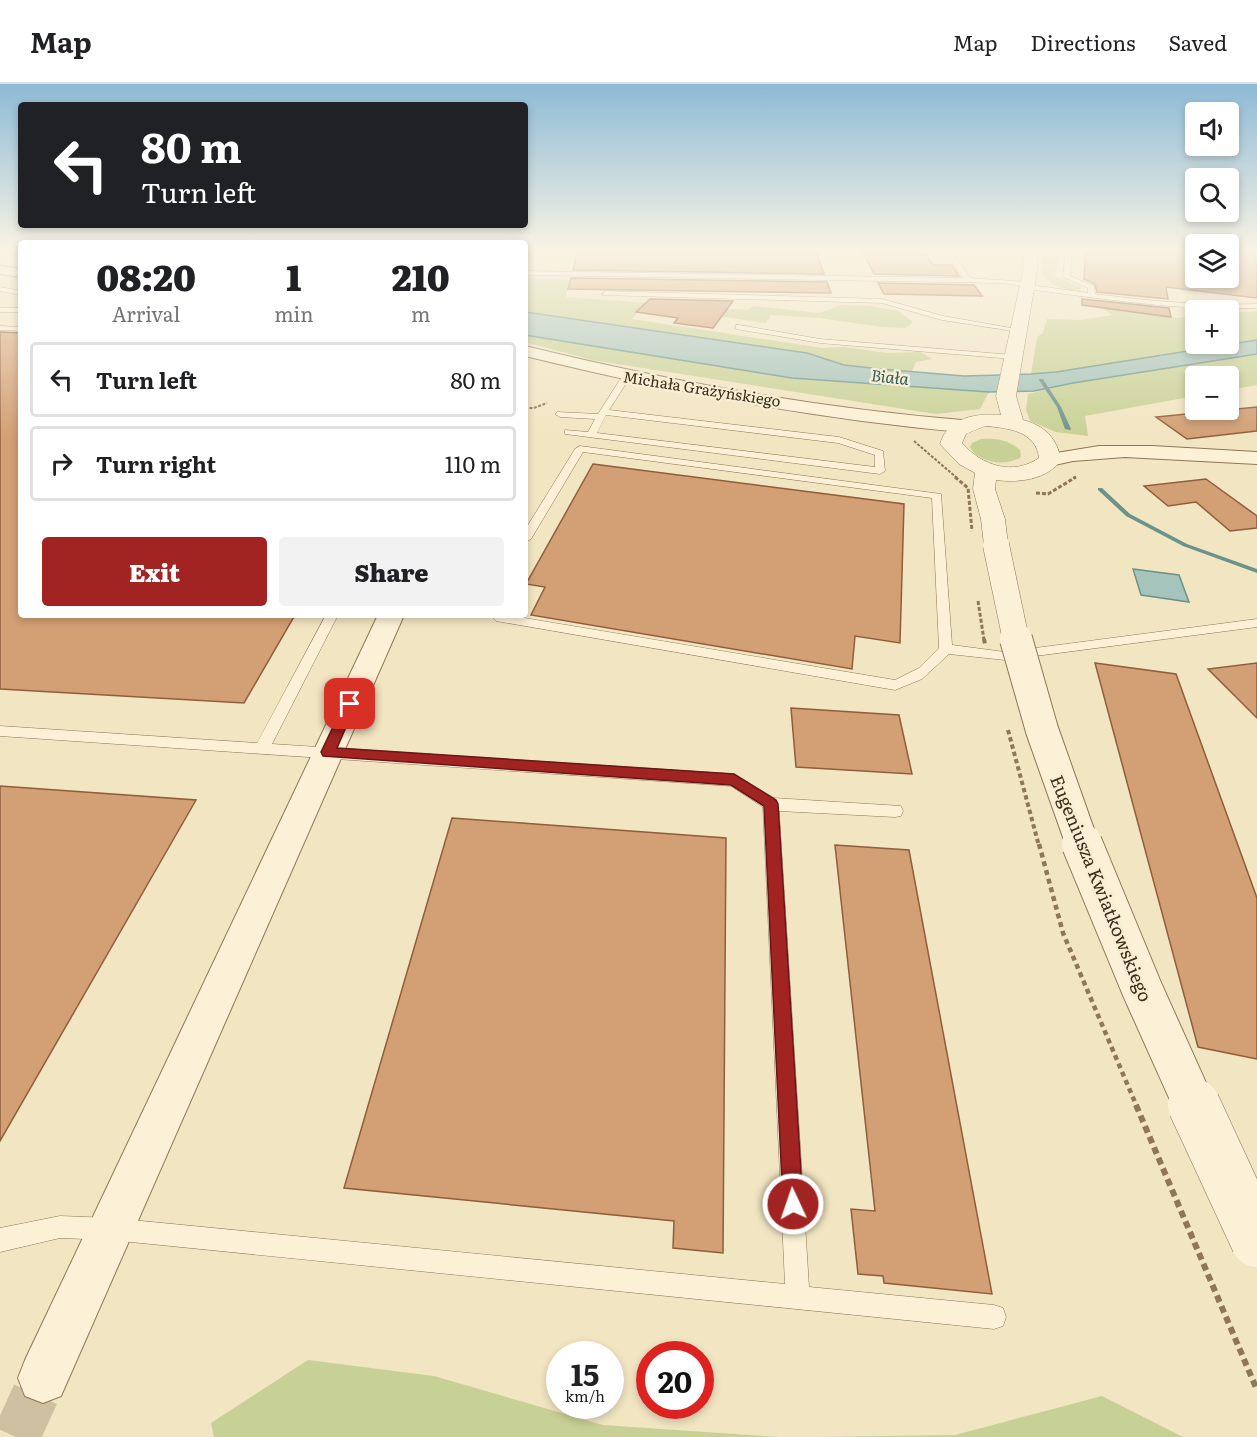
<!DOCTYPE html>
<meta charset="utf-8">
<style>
:root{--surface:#fff;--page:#f2f2f2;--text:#202124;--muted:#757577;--line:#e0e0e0;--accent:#a22422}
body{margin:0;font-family:Literata,serif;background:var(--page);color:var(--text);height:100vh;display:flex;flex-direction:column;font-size:22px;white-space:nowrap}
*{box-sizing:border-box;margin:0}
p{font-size:20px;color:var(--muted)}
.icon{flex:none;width:33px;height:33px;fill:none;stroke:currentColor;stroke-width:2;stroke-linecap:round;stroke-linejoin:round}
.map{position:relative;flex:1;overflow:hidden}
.sheet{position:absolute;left:18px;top:156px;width:510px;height:378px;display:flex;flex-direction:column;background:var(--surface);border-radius:6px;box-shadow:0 3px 9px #0003}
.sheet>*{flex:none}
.guide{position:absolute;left:18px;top:18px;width:510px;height:126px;border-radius:6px;box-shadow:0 3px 9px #0003;background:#202124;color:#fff;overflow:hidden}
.controls{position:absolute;left:1185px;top:18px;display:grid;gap:12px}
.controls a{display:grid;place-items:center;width:54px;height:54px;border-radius:6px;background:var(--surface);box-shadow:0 3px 9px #0003;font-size:30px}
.speed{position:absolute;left:546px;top:1257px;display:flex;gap:12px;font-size:30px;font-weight:700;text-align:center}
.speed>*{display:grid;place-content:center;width:78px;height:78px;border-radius:50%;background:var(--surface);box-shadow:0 3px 9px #0003;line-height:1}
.speed small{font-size:15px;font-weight:400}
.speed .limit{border:9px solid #d22;background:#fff;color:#111}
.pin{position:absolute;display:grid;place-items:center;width:51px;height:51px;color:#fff;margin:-26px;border-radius:12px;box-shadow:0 3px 9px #0006}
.me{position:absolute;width:66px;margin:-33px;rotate:357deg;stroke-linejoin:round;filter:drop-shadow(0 0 4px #0008)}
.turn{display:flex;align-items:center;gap:21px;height:126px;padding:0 24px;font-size:27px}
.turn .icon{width:78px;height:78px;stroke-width:2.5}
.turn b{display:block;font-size:42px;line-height:51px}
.eta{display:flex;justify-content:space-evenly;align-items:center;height:102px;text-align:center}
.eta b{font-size:36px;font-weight:800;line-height:42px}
.button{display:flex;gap:12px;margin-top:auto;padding:12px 24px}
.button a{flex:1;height:69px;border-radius:6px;background:var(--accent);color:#fff;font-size:24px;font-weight:800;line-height:69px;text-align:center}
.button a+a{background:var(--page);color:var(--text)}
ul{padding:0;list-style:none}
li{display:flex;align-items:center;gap:18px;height:75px;margin:0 12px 9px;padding:0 12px;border:3px solid var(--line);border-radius:6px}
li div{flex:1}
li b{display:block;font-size:22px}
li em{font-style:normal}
header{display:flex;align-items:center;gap:36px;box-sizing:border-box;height:84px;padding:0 30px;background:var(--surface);border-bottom:2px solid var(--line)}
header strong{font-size:28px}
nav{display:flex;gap:33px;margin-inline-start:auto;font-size:21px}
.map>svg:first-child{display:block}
.green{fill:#c8d195}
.water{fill:#a5c4bc;stroke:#6b938a;stroke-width:1.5}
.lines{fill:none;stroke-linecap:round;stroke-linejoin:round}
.stream{fill:#6b938a;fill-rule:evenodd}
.building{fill:#d39f75;stroke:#8f5e3b;stroke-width:1.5}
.minor-tunnel{stroke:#cec0a1;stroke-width:47;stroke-dasharray:47 23;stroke-linecap:butt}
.service-casing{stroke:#8e7657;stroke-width:1}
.minor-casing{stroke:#8e7657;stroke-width:2}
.tertiary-casing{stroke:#8e7657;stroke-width:1}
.path-far1{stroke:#8e7657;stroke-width:2;stroke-dasharray:3 1.5;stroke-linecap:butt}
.path{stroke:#8e7657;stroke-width:3;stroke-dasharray:4 2;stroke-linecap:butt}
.service{fill:#fcf1d6;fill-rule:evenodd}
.minor{fill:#fcf1d6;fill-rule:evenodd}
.tertiary{fill:#fcf1d6;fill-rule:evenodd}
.tertiary-bridge-far3-casing{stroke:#8e7657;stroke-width:27;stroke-linecap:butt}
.tertiary-bridge-far2-casing{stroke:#8e7657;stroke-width:34;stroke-linecap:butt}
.tertiary-bridge-far1-casing{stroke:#8e7657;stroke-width:42;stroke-linecap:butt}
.tertiary-bridge-casing{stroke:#8e7657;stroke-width:53;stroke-linecap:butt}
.path-bridge-far4{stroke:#8e7657;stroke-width:2;stroke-dasharray:3 1.5;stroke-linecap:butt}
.path-bridge-far3{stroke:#8e7657;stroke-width:3;stroke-dasharray:4 2;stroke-linecap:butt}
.path-bridge-far2{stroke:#8e7657;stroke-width:4;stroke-dasharray:4.5 3;stroke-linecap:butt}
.path-bridge-far1{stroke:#8e7657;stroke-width:4.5;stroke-dasharray:5 4;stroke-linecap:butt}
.path-bridge{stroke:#8e7657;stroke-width:6;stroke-dasharray:7 4.5;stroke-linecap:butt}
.tertiary-bridge-far3{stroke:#fcf1d6;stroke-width:26}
.tertiary-bridge-far2{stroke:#fcf1d6;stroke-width:32}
.tertiary-bridge-far1{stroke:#fcf1d6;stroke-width:40}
.tertiary-bridge{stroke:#fcf1d6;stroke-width:52}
.route{fill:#a22422;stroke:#691716;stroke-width:1.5}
.labels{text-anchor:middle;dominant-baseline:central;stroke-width:5;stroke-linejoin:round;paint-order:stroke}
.far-street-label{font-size:15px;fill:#3c2d1d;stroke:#f8eed2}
.far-water-label{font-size:16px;font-style:italic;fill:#2b5d5b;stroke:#f8eed2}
.street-label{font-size:18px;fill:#3c2d1d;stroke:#f8eed2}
</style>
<header>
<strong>Map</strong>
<nav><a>Map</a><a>Directions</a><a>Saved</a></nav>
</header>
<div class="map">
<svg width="1257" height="1353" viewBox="0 0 1257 1353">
<rect width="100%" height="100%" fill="#f2e5c2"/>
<g class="green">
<path d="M 1042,165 L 1059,165 L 1055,192 L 1081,203 L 1080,208 C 1065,205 1052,203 1042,191 Z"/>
<path d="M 525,194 L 570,196 L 566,213 L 748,226 L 754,222 L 819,229 L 841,221 L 871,222 L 898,227 L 913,238 L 905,244 L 881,243 L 820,234 L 771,231 L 766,239 L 644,221 L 632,235 L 822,264 L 844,263 L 887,269 L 920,268 L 932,275 L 916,278 L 912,287 L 844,281 L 807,269 L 525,228 Z"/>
<path d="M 1102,224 L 1176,234 L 1195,232 L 1196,260 L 1228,260 L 1229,229 L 1257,227 L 1257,256 L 1056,288 L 1031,290 L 1037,253 L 1043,249 L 1047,235 L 1081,236 L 1113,231 Z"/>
<path d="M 525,251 L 792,294 L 989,308 L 980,325 L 936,330 L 592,276 L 525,258 Z"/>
<path d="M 1257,270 L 1257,301 L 1229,306 L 1228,292 L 1196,292 L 1195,312 L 1085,332 L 1088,352 L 1056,348 L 1030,337 L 1026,326 L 1028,310 L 1073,299 Z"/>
<path d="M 981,355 C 995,354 1009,356 1020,366 L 1021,373 C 1007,383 978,379 970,363 L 972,359 Z"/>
<path d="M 308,1276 L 434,1292 L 603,1341 L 778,1353 L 214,1353 L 211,1339 Z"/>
<path d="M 1102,1312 L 1183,1353 L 815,1353 L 955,1351 Z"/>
</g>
<g class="water">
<path d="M 525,228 L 807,269 L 844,281 L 881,285 L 964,292 L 1031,290 L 1056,288 L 1257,256 L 1257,270 L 1073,299 L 1034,307 L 989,308 L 792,294 L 525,251 Z"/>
<path d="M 1133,485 L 1179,491 L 1189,518 L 1141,511 Z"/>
</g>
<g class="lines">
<g class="stream">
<path d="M 1039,295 L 1043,295 L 1061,323 L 1071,345 L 1070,346 L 1065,345 L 1057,323 L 1039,296 Z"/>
<path d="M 1098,404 L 1102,404 L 1130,430 L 1187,460 L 1257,485 L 1257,489 L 1183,462 L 1126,432 L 1098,406 Z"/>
</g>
</g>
<g class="building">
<path d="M 578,165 L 815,165 L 824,190 L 573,186 Z"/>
<path d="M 861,165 L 923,165 L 933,181 L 952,181 L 959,192 L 874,190 Z"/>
<path d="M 1086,165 L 1196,165 L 1196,194 L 1228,194 L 1228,165 L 1252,165 L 1257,179 L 1257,214 L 1166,203 L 1168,215 L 1097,208 L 1095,200 L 1084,195 Z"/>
<path d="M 571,194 L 827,198 L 831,209 L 568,205 Z"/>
<path d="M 878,199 L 974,201 L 982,212 L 884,210 Z"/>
<path d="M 650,215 L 733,217 L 713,244 L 674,239 L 678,234 L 636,228 Z"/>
<path d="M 1082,215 L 1169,224 L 1171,233 L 1082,221 Z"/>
<path d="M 0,248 L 21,249 L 21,531 L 295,531 L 244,619 L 0,605 Z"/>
<path d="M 1257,323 L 1257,347 L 1187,355 L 1156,333 Z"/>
<path d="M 593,380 L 904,420 L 900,559 L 855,552 L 852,585 L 531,531 L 545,503 L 526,500 Z"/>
<path d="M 1206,395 L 1257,432 L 1257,444 L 1230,447 L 1196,418 L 1168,422 L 1144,402 Z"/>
<path d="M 1095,579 L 1176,590 L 1257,814 L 1257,975 L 1198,963 Z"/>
<path d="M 1257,579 L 1257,634 L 1208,585 Z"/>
<path d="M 791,624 L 899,631 L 912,690 L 796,683 Z"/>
<path d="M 0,702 L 196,716 L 0,1057 Z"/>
<path d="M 452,734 L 726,754 L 723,1169 L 673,1164 L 674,1137 L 344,1104 Z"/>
<path d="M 835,761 L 909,766 L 992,1210 L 884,1199 L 883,1192 L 858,1190 L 851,1125 L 875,1127 Z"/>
</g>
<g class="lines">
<path class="minor-tunnel" d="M 16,1353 L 43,1294"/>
<g class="service-casing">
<g id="service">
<path d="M 944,165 L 950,165 L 970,194 L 1028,198 L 1031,201 L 1088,209 L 1088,204 L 1063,193 L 1066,165 L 1072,165 L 1070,192 L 1094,202 L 1095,210 C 1150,217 1202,222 1257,220 L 1257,224 C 1178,227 1105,215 1027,205 L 1024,202 L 1002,199 L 525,191 L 525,187 L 963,194 Z"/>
<path d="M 0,203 L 21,207 L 21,211 L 0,207 Z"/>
<path d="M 605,207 L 882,215 L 943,232 L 1023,246 L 1019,248 L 942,236 L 882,219 L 602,211 Z"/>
<rect x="0" y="224" width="21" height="4"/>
<path d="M 739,241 L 820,255 L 1013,271 L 1017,273 L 1013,275 L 820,259 L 736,245 L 736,241 Z"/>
<path d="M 0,242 L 21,243 L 21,247 L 0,246 Z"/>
<path d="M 627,289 L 631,292 L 609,326 L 839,353 L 883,367 L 885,387 L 880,390 L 565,350 L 565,346 L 588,348 L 595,335 L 560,333 L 555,330 L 557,328 L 598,330 L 619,297 ZM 606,331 L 838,359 L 875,371 L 875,383 L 597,349 Z"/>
<path d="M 580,362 L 941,410 L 952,561 L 1005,568 L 1257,535 L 1257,543 L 1005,576 L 949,570 L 922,595 L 895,606 L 496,537 L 490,531 L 506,531 L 895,596 L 919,584 L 939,564 L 932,414 L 583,368 L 531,455 L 525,458 L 525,446 L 575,365 Z"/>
<path d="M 326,531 L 338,531 L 272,660 L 734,690 L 774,714 L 901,722 L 903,727 L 901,732 L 895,733 L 779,727 L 809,1203 L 994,1221 L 1003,1224 L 1006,1233 L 1003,1242 L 994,1245 L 111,1156 L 60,1154 L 0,1168 L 0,1144 L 60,1132 L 111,1134 L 785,1200 L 763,723 L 731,702 L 0,652 L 0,642 L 257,659 Z"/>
</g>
</g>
<g class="minor-casing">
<g id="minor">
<path d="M 0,182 L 21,185 L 21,193 L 0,190 Z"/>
<path d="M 525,262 C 668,297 815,324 962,336 L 969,338 L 971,342 L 969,346 L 962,348 C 815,335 668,307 525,272 Z"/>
<path d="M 1099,362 L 1152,362 L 1257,368 L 1257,380 L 1125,373 L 1073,377 L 1050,382 L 1043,380 L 1040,376 L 1043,372 L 1050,370 Z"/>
<path d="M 378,531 L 404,531 L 61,1312 L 43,1319 L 25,1312 L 18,1294 L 25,1276 Z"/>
</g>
</g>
<g class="tertiary-casing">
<path id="tertiary" d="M 1024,165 L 1038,165 L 1037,187 L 1016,312 L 1023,336 C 1045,342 1057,354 1061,376 C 1047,396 1018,399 996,396 L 995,405 L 1005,435 L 1008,461 L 1005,466 L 996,468 L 987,466 L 984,461 L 981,435 L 973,405 L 975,389 L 959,380 L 940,360 C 948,333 977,329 1001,331 L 996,312 L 1023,187 ZM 985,342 C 1008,344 1036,347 1039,374 C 1013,392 982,382 962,359 L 966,350 Z"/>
</g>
<g class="path-far1">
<path d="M 525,324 L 534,324 L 547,319"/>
<path d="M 1073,394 L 1077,392"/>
</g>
<path class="path" d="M 1036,409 L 1048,410 L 1076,393"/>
<use href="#service" class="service"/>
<use href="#minor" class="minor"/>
<use href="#tertiary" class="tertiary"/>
<g class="tertiary-bridge-far3-casing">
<path id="tertiary-bridge-far3" d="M 996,461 L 1016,556"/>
</g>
<g class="tertiary-bridge-far2-casing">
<path id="tertiary-bridge-far2" d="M 1016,555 L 1042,646 L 1083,762"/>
</g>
<g class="tertiary-bridge-far1-casing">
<path id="tertiary-bridge-far1" d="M 1082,760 L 1142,905 L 1195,1023"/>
</g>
<g class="tertiary-bridge-casing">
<path id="tertiary-bridge" d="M 1194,1021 L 1257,1157"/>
</g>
<path class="path-bridge-far4" d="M 914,357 L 957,394"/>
<g class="path-bridge-far3">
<path d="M 955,393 L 968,404 L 972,447"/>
<path d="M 978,517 L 984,556"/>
</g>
<g class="path-bridge-far2">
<path d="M 984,555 L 985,560"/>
<path d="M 1008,646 L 1039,762"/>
</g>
<path class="path-bridge-far1" d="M 1039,760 L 1063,849 L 1137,1023"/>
<path class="path-bridge" d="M 1136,1021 L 1257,1306"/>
<use href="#tertiary-bridge-far3" class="tertiary-bridge-far3"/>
<use href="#tertiary-bridge-far2" class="tertiary-bridge-far2"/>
<use href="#tertiary-bridge-far1" class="tertiary-bridge-far1"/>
<use href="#tertiary-bridge" class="tertiary-bridge"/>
</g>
<linearGradient id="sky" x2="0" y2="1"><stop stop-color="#8dbad6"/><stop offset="0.47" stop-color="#f9f3e4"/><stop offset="1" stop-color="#f9f3e4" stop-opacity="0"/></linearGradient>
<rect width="1257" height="354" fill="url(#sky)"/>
<path class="route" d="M 350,616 L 356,620 L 337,664 L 734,690 L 776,716 L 778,720 L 803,1120 L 800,1127 L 793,1130 L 786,1127 L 783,1120 L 764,722 L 731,701 L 323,672 L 321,668 L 344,620 Z"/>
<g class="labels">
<g class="far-street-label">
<text transform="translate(702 304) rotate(9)">Michała Grażyńskiego</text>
</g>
<g class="far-water-label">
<text transform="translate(890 292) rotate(6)">Biała</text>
</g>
<g class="street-label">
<text transform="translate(1102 804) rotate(68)">Eugeniusza Kwiatkowskiego</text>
</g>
</g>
</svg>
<div class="controls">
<a><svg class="icon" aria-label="sound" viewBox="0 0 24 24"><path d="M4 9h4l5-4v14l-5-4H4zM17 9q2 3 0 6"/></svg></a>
<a><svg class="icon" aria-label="search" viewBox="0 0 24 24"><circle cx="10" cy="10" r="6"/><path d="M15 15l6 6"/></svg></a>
<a><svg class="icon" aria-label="layers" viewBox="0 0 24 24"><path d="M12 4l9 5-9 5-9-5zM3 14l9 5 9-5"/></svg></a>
<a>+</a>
<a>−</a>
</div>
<div class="speed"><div>15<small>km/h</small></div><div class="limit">20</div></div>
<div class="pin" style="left:350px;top:620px;background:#d93025"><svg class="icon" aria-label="arrive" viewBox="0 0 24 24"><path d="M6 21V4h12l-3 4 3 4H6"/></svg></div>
<svg class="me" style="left:793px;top:1120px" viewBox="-20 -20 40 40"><circle r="17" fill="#a22422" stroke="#fff" stroke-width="3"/><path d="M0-11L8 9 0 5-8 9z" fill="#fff"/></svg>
<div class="guide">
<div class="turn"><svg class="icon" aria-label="left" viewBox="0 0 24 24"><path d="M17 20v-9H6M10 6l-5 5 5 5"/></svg><div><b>80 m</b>Turn left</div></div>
</div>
<section class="sheet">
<div class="eta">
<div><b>08:20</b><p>Arrival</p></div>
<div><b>1</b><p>min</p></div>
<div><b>210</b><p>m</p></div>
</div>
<ul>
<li><svg class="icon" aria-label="left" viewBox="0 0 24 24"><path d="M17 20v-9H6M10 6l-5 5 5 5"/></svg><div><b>Turn left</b></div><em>80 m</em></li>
<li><svg class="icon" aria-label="right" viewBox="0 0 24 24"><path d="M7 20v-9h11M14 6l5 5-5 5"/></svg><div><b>Turn right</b></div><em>110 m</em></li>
</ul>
<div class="button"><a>Exit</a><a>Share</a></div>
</section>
</div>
